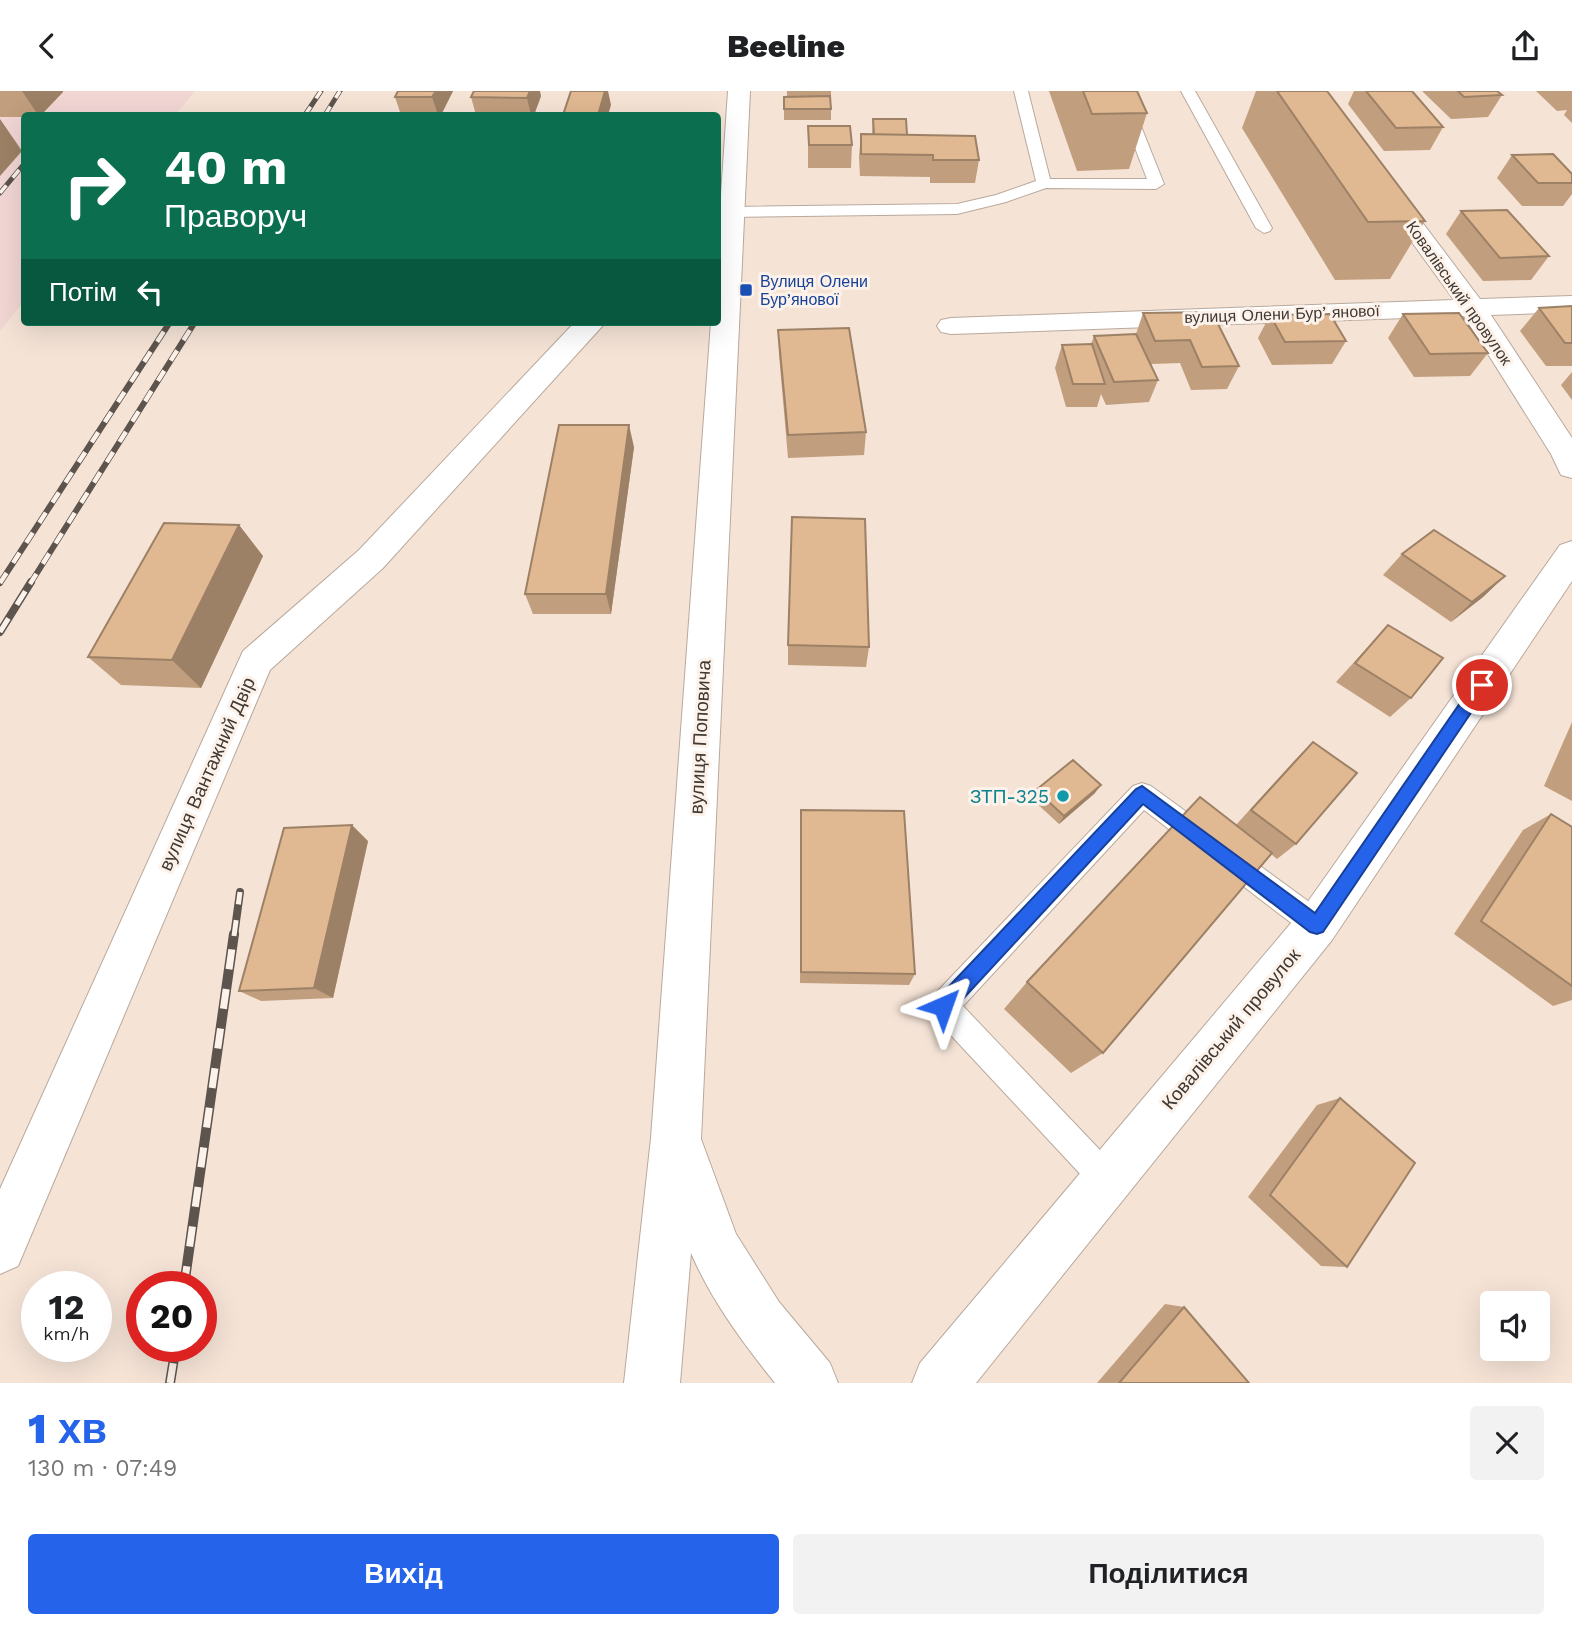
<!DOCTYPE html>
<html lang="uk">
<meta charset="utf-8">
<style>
:root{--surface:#fff;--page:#f2f2f2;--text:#202124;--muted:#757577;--accent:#2563eb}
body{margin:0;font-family:"Work Sans",sans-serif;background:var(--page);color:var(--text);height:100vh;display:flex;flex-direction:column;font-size:26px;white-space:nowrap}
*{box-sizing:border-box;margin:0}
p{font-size:23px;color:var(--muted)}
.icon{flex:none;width:38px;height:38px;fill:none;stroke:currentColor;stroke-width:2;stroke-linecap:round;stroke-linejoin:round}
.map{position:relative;height:1292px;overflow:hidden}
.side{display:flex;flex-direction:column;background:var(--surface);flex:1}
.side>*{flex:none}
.hud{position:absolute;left:21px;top:21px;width:700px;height:214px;border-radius:7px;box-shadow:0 7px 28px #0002;background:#0b6e4f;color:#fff;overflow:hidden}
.tools{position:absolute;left:1480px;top:1200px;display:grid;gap:14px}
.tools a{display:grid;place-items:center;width:70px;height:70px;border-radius:7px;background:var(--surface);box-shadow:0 7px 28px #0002;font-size:35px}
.speed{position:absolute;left:21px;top:1180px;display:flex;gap:14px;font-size:35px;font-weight:700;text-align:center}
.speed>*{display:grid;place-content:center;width:91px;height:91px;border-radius:50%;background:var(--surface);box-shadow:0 7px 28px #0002;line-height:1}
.speed small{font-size:18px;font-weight:400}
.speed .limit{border:10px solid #d22;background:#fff;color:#111}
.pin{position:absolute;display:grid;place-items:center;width:60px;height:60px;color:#fff;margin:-30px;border:4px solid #fff;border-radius:50%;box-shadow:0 2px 7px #0007}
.me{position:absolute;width:77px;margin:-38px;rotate:43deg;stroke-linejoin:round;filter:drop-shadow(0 0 5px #0008)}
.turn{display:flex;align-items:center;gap:24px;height:147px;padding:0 28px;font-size:32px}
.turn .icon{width:91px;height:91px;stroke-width:2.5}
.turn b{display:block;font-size:49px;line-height:60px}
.then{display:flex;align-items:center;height:66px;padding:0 28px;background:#0003;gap:14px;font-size:26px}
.round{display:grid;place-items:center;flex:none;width:74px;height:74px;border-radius:7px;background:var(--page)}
.head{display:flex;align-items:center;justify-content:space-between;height:119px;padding:0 28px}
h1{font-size:42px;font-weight:800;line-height:52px;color:var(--accent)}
.button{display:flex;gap:14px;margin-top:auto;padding:14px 28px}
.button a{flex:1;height:80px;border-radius:7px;background:var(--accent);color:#fff;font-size:28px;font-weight:800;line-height:80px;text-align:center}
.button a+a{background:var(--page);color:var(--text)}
header{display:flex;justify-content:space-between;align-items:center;height:91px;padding:0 28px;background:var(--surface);font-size:32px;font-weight:800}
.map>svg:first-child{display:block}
.industrial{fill:#f1d6d4}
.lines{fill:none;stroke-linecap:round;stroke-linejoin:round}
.service-casing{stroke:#b9a99c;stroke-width:2}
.minor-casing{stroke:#b9a99c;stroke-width:2}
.service{fill:#fff;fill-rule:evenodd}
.minor{fill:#fff;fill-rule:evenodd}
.rail-far3-casing{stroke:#5c544d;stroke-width:5}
.rail-far2-casing{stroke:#5c544d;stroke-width:6}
.rail-far1-casing{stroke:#5c544d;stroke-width:8}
.rail-casing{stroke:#5c544d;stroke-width:10}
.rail-far3{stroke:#fdf2ea;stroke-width:3.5;stroke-dasharray:10;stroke-linecap:butt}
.rail-far2{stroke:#fdf2ea;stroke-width:4.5;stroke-dasharray:12;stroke-linecap:butt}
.rail-far1{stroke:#fdf2ea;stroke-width:5;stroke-dasharray:16;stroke-linecap:butt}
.rail{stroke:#fdf2ea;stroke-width:7;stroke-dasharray:20;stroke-linecap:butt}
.wall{fill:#c19e7d}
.shaded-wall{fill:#9d8166}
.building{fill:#e0b891;stroke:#9d8166;stroke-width:2}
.route{fill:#2563eb;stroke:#184099;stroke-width:2}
.transit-dot{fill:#1a4fb4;stroke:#fdf2ea;stroke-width:2.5}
.culture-dot{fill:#0f9aa8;stroke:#fdf2ea;stroke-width:2.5}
.labels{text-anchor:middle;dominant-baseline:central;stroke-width:6;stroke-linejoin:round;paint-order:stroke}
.far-transit-label{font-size:16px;fill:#164399;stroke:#fdf2ea;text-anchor:start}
.far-street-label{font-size:16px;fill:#403934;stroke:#fdf2ea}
.street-label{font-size:19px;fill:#403934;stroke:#fdf2ea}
.culture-label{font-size:19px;fill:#0d838f;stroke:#fdf2ea;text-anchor:end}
</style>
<header><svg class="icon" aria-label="back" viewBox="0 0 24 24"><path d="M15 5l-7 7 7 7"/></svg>Beeline<svg class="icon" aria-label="share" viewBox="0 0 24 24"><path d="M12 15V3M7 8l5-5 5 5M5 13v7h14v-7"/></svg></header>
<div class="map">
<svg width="1572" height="1292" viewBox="0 0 1572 1292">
<rect width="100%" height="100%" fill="#f5e3d6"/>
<path class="industrial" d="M 0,0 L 195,0 L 175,24 L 24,24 L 24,210 L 0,240 Z"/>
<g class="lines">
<g class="service-casing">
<g id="service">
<path d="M 1014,0 L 1028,0 L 1050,88 L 1147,88 L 1113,0 L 1127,0 L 1164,93 L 1156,98 L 1046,97 L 1006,111 L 957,123 L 732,126 L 724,121 L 732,116 L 957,113 L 996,104 L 1036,90 Z"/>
<path d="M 1181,0 L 1195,0 L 1272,137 L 1270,140 L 1264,142 L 1256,137 Z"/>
<path d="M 1142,692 L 1151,695 L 1327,824 L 1331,834 L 1327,844 L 1317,847 L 1307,844 L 1144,719 L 963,915 L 1118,1078 L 1123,1089 L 1118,1100 L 1107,1105 L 1096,1100 L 933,925 L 928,915 L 933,905 L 1133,695 Z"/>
</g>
</g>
<g class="minor-casing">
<g id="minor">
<path d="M 728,0 L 750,0 L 701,1048 L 736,1143 L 779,1211 L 830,1272 L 838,1292 L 775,1292 C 743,1252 711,1209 691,1162 L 680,1292 L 624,1292 L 651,1047 L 711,231 L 718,231 L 718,148 Z"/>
<path d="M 1386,92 L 1394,94 L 1480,208 L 1572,205 L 1572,221 L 1491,224 L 1572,347 L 1572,387 L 1561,384 L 1551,363 L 1464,225 L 951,243 L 941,241 L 937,235 L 941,229 L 951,227 L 1454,209 L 1374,99 L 1378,94 Z"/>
<path d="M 575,231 L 606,231 L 383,477 L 270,579 L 18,1175 L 0,1183 L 0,1098 L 243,560 L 359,459 Z"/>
<path d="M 1572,450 L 1572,490 L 1332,849 L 976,1292 L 912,1292 L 920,1272 L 1302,819 L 1560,454 Z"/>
</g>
</g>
<use href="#service" class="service"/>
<use href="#minor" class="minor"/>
<g class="rail-far3-casing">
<g id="rail-far3">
<path d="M 305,24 L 321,0"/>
<path d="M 325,24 L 340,0"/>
<path d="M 0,102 L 24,73"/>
</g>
</g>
<g class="rail-far2-casing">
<g id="rail-far2">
<path d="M 0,492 L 170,231"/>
<path d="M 30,493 L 195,231"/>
</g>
</g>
<g class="rail-far1-casing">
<g id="rail-far1">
<path d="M 0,541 L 31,491"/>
<path d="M 234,845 L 240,801"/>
</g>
</g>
<g class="rail-casing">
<g id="rail">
<path d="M 184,1195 L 234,843"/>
<path d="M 170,1292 L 176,1255"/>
</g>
</g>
<use href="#rail-far3" class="rail-far3"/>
<use href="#rail-far2" class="rail-far2"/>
<use href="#rail-far1" class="rail-far1"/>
<use href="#rail" class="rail"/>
</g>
<g class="wall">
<path d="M 0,0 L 63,0 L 63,1 L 41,24 L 24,24 L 24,26 L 0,26 Z"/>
<path d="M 453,0 L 441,24 L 401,24 L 395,6 Z"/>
<path d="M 787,0 L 831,0 L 831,29 L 784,29 L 784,6 L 787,6 Z"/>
<path d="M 1049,0 L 1137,0 L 1147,22 L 1129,78 L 1077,80 Z"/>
<path d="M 1256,0 L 1327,0 L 1425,130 L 1390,188 L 1335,189 L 1242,37 Z"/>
<path d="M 1354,0 L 1412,0 L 1443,36 L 1430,59 L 1384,60 L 1348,13 Z"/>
<path d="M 1422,0 L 1497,0 L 1502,4 L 1488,26 L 1451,28 Z"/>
<path d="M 1536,0 L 1572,0 L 1572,32 L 1564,24 L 1567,19 L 1557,20 Z"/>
<path d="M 541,5 L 534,24 L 476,24 L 471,6 Z"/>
<path d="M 873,28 L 907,44 L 979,69 L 975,92 L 930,92 L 930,86 L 860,85 L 859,66 L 861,43 L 872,44 Z"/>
<path d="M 808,35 L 852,54 L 851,77 L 808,77 Z"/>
<path d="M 1512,64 L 1572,83 L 1572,103 L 1563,115 L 1522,115 L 1497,87 Z"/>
<path d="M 1461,120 L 1549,165 L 1531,189 L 1483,190 L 1446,143 Z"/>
<path d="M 1572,215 L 1572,275 L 1546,275 L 1520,240 L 1539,217 Z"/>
<path d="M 1143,222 L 1239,275 L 1227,298 L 1191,299 L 1180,272 L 1151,273 L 1158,289 L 1149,311 L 1106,314 L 1101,303 L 1097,316 L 1066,316 L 1055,277 L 1062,254 L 1091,253 L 1094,245 L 1136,243 Z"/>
<path d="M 1403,223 L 1488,262 L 1470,285 L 1414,286 L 1388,247 Z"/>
<path d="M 1270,224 L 1346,250 L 1332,273 L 1272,274 L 1258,247 Z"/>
<path d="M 778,239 L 866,341 L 864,364 L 788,367 L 779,263 Z"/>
<path d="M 1572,281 L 1572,309 L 1561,294 Z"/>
<path d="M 634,356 L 611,523 L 533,523 L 525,503 Z"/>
<path d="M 239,434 L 263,465 L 201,597 L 121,594 L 88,566 Z"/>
<path d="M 1402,463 L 1505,485 L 1483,506 L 1451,531 L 1383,484 Z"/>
<path d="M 1388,534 L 1411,607 L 1390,626 L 1336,591 Z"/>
<path d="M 788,554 L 869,556 L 866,576 L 788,574 Z"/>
<path d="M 1572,631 L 1572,710 L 1544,695 Z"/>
<path d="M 1313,651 L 1296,753 L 1277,768 L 1271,763 L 1103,962 L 1071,982 L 1004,918 L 1027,891 L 1236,734 L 1295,669 Z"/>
<path d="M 1036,699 L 1095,702 L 1059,733 L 1032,708 Z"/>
<path d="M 1551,723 L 1572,736 L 1572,909 L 1553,915 L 1454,843 L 1523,739 Z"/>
<path d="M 801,735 L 915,883 L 909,894 L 800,892 Z"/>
<path d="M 368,750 L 333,907 L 261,910 L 239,900 Z"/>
<path d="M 1340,1007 L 1347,1176 L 1321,1175 L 1248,1106 L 1317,1014 Z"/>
<path d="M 1165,1213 L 1184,1216 L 1249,1292 L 1097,1292 Z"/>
</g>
<g class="shaded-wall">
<path d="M 22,0 L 63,0 L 63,1 L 41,24 L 38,24 Z"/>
<path d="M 436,0 L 453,0 L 441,24 L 438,24 L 432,6 Z"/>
<path d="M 530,0 L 540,0 L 541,5 L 534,24 L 531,24 L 527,7 Z"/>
<path d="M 605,0 L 608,0 L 611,14 L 608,24 L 598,24 Z"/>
<path d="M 0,28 L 22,60 L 0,85 Z"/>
<path d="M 629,334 L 634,356 L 611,523 L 606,503 Z"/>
<path d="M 239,434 L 263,465 L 201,597 L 172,569 Z"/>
<path d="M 1505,485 L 1483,506 L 1451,531 L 1472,511 Z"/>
<path d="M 1101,694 L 1095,702 L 1059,733 L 1064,725 Z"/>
<path d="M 352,734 L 368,750 L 333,907 L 314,897 Z"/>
</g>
<g class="building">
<path d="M 398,0 L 436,0 L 432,6 L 395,6 Z"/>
<path d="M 474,0 L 530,0 L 527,7 L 471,6 Z"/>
<path d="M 571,0 L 605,0 L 598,24 L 563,24 Z"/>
<path d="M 1083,0 L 1137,0 L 1147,22 L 1092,23 Z"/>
<path d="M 1277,0 L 1327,0 L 1425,130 L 1368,131 Z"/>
<path d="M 1366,0 L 1412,0 L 1443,36 L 1396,37 Z"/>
<path d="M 1458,0 L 1497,0 L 1502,4 L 1464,6 Z"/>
<path d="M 830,5 L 831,18 L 784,18 L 784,6 Z"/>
<path d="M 873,28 L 906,28 L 907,44 L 874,44 Z"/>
<path d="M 808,35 L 850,35 L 852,54 L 809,54 Z"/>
<path d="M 861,43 L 975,45 L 979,69 L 933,69 L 933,64 L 861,63 Z"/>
<path d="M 1553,63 L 1572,83 L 1572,92 L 1538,92 L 1512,64 Z"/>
<path d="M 1507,119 L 1549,165 L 1500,167 L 1461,120 Z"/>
<path d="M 1572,215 L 1572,252 L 1565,252 L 1539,217 Z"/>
<path d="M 1212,221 L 1239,275 L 1202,276 L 1190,249 L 1155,250 L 1143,222 Z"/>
<path d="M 1459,222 L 1488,262 L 1430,263 L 1403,223 Z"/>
<path d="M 1330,223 L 1346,250 L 1285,251 L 1270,224 Z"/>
<path d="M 849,237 L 866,341 L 788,344 L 778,239 Z"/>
<path d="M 1136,243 L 1158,289 L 1114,291 L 1094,245 Z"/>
<path d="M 1092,253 L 1105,293 L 1073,293 L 1062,254 Z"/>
<path d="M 559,334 L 629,334 L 606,503 L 525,503 Z"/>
<path d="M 792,426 L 865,428 L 869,556 L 788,554 Z"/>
<path d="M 164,432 L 239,434 L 172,569 L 88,566 Z"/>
<path d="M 1434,439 L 1505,485 L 1472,511 L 1402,463 Z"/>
<path d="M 1388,534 L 1443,567 L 1411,607 L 1355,572 Z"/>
<path d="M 1313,651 L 1357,682 L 1296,753 L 1251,719 Z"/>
<path d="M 1073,669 L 1101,694 L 1064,725 L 1036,699 Z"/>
<path d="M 1200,706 L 1272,762 L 1103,962 L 1027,891 Z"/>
<path d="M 801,719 L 904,720 L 915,883 L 801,881 Z"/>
<path d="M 1551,723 L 1572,736 L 1572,895 L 1481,830 Z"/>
<path d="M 352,734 L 314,897 L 239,900 L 284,737 Z"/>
<path d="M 1340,1007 L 1415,1072 L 1347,1176 L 1270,1104 Z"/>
<path d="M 1184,1216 L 1249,1292 L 1119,1292 Z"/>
</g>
<path class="route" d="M 1482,588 L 1490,594 L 1487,598 L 1323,841 L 1317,843 L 1310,841 L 1143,713 L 950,922 L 943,925 L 936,922 L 934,915 L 936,909 L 1136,698 L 1142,695 L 1315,822 L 1476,589 Z"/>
<rect class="transit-dot" x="739" y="192" width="14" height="14" rx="3.5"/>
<circle class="culture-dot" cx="1063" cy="705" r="7"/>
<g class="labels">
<g class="far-transit-label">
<text x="760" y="190">Вулиця Олени<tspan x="760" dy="18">Бур’янової</tspan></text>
</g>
<g class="far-street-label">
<text transform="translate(1459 202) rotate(55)">Ковалівський провулок</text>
<text transform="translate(1282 223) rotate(-2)">вулиця Олени Бурʼянової</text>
</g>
<g class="street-label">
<text transform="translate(700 646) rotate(-87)">вулиця Поповича</text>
<text transform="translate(207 683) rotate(-66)">вулиця Вантажний Двір</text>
<text transform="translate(1231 938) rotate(-50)">Ковалівський провулок</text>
</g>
<g class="culture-label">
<text x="1049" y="705">ЗТП-325</text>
</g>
</g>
</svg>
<div class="tools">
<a><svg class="icon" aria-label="sound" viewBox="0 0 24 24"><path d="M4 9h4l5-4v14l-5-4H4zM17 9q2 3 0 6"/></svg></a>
</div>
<div class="speed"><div>12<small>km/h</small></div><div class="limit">20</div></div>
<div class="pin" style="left:1482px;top:594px;background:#d93025"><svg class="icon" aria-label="arrive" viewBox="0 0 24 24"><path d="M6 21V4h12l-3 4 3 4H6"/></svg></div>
<svg class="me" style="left:943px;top:915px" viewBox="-20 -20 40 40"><path d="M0-17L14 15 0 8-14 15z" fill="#2563eb" stroke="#fff" stroke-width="4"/></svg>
<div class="hud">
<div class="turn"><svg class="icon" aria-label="right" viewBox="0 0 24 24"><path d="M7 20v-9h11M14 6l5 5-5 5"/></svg><div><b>40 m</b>Праворуч</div></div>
<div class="then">Потім<svg class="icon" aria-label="left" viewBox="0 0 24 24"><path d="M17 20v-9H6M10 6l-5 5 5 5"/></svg></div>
</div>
</div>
<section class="side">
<div class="head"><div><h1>1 хв</h1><p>130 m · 07:49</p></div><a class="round"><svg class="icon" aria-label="close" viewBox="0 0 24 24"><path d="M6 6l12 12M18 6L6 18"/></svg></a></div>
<div class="button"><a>Вихід</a><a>Поділитися</a></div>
</section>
